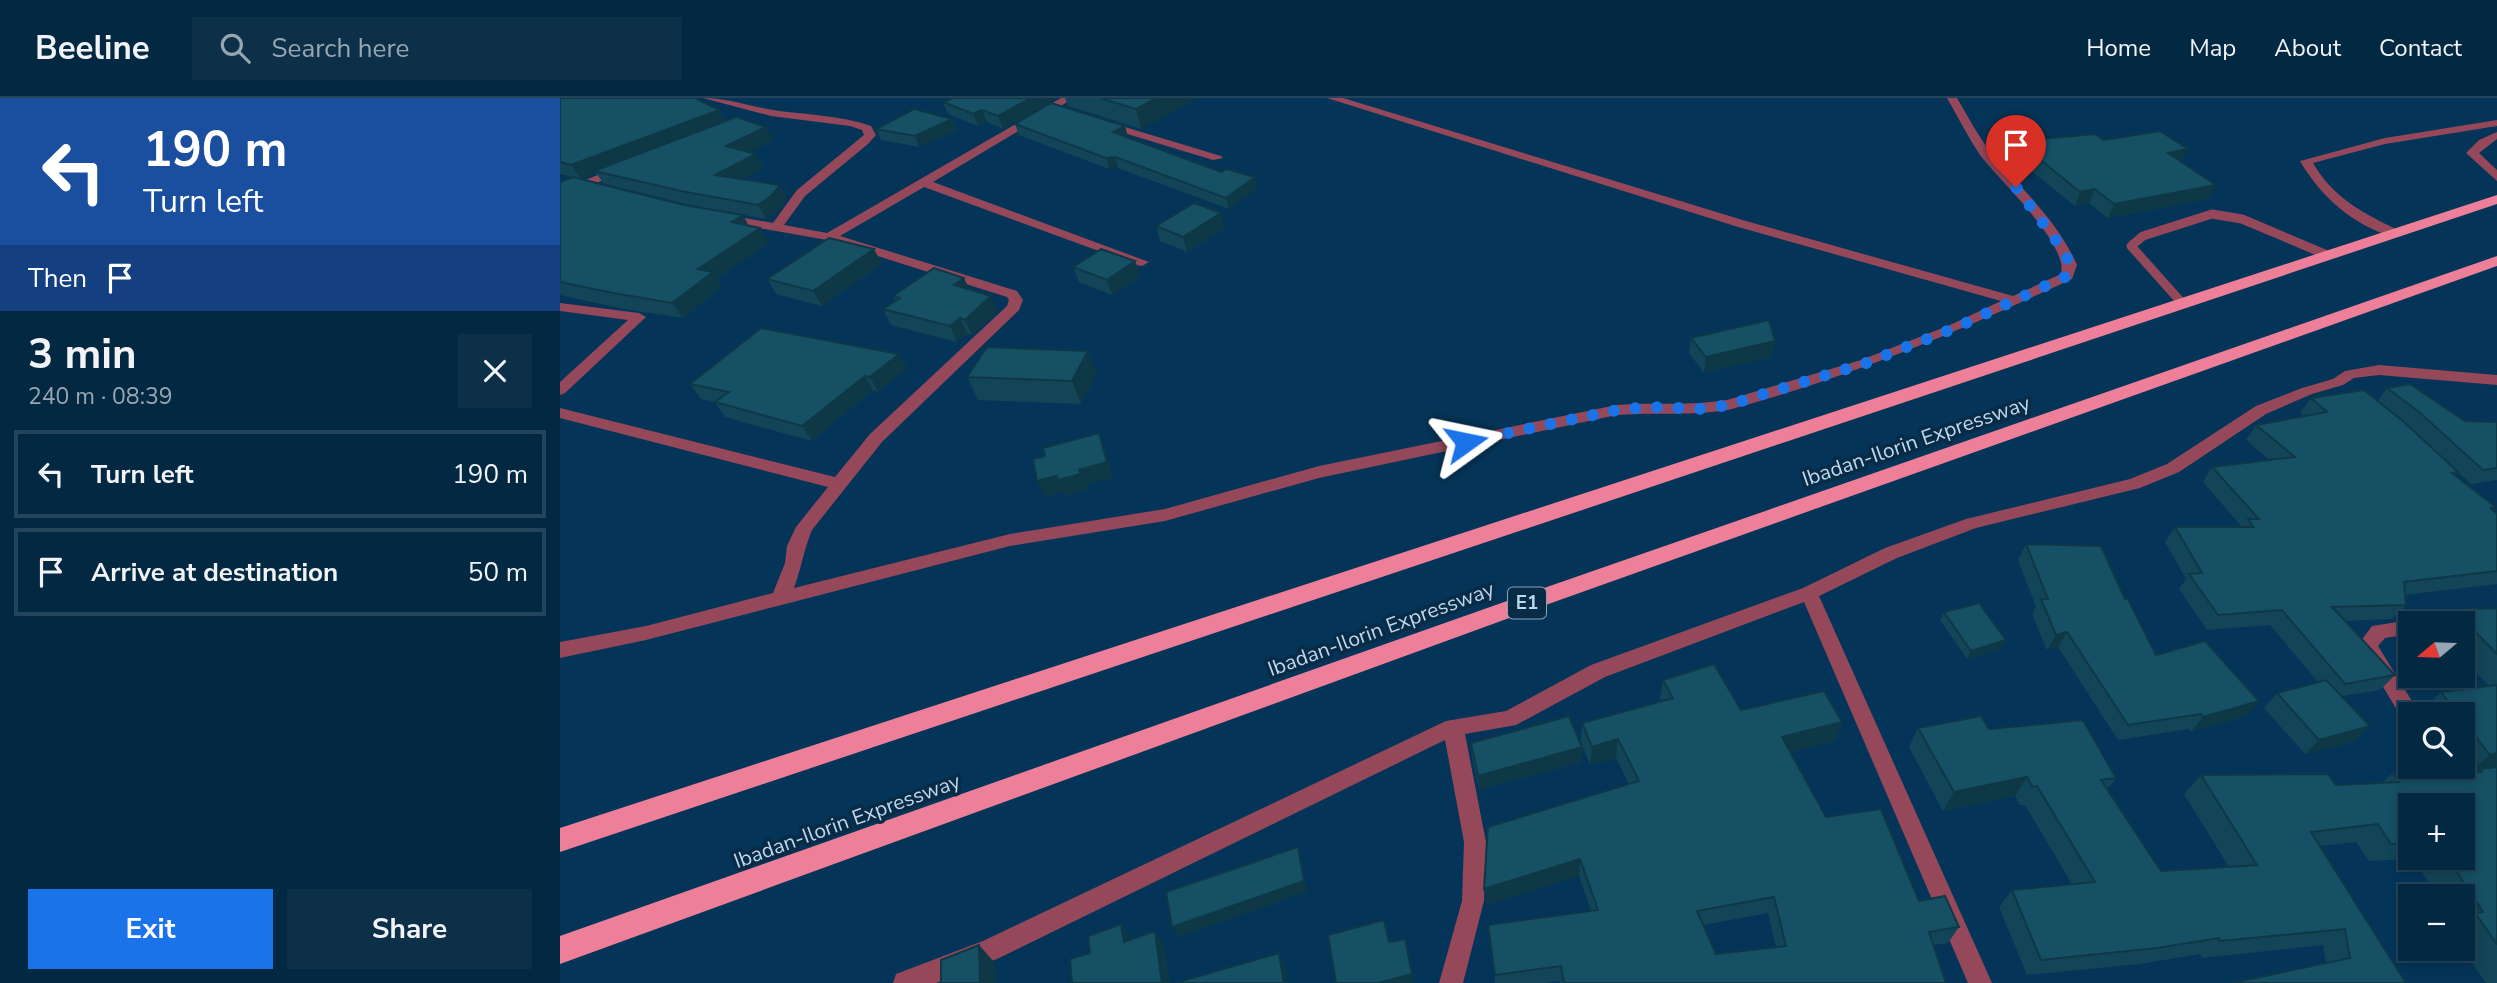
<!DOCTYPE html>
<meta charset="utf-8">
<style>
:root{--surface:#032842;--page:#0d3049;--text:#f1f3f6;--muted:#97a6b2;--line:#24445b;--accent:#1a73e8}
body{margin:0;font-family:"Nunito Sans",sans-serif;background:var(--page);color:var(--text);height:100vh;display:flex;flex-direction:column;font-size:26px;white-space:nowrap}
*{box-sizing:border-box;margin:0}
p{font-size:23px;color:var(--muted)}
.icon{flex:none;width:38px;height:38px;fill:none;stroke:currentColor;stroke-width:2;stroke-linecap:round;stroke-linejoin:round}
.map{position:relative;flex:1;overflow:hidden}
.drawer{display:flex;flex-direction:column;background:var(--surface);width:560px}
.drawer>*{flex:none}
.top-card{background:#1a4fa0;color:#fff;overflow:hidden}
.needle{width:46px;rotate:251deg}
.buttons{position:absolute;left:1838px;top:513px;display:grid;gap:14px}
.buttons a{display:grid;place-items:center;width:77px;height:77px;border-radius:0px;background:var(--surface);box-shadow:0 4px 10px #0003,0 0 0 2px var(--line);font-size:35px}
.pin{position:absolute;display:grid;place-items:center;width:60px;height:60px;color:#fff;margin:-72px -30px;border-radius:50% 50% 50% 0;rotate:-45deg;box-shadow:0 0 7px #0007}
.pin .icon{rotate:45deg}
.me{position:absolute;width:77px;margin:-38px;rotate:78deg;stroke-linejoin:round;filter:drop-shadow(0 0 5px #0008)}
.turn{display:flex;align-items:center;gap:24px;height:147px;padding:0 28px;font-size:32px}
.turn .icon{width:91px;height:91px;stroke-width:2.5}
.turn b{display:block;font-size:49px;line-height:60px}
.then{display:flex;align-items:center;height:66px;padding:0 28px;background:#0003;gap:14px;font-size:26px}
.round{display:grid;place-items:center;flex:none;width:74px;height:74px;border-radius:0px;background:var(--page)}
.headline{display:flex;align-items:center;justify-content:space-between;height:119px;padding:0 28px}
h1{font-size:42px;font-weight:700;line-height:52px}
.cta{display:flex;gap:14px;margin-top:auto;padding:14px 28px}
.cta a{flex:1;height:80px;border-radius:0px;background:var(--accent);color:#fff;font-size:28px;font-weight:700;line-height:80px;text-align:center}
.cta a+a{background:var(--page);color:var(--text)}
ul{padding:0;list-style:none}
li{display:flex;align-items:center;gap:21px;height:88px;margin:0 14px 10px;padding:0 14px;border:4px solid var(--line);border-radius:0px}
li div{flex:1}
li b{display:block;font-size:26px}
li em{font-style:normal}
header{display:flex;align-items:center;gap:42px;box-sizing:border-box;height:98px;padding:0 35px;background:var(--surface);border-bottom:2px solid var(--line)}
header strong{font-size:33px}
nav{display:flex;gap:38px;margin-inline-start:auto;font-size:24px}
.search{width:490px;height:63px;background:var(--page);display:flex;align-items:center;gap:18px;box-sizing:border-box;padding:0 24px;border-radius:0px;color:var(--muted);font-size:26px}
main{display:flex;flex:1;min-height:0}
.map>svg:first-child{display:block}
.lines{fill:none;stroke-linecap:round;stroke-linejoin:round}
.lane{stroke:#94485a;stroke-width:9}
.street{fill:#94485a;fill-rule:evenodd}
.highway{fill:#ed7f98;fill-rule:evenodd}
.wall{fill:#124557;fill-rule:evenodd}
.shaded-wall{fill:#0f3847}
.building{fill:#155065;stroke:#0f3847;stroke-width:2;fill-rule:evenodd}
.route{stroke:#1a73e8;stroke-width:12;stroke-dasharray:0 21.6}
.labels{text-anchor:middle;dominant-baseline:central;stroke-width:7;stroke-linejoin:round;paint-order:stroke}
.shield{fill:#082b46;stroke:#88a3bb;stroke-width:2}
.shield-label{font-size:19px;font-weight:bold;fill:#bfd7ed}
.street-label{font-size:21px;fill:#bfd7ed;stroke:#082b46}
</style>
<header>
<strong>Beeline</strong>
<div class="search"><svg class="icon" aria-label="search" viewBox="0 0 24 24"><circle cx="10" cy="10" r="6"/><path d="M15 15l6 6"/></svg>Search here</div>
<nav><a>Home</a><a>Map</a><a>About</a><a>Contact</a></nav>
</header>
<main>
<section class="drawer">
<div class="top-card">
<div class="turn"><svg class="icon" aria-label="left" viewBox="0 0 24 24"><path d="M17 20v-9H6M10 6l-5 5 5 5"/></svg><div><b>190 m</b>Turn left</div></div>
<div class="then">Then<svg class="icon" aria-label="arrive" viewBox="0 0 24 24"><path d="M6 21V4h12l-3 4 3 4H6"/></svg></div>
</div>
<div class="headline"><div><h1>3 min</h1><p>240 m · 08:39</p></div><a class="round"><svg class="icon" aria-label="close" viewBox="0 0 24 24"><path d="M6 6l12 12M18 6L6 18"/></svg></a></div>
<ul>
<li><svg class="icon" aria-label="left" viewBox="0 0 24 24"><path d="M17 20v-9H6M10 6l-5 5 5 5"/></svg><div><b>Turn left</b></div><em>190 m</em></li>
<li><svg class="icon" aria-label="arrive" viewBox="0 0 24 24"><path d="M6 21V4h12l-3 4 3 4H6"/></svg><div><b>Arrive at destination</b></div><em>50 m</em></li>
</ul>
<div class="cta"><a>Exit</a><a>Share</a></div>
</section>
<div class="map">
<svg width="1937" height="885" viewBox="0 0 1937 885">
<rect width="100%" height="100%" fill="#043558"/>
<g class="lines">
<path class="lane" d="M 1622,205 L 1571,148 L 1583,138 L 1652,116 L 1682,121 L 1767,157"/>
<g class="street">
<path d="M 143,0 C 167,0 189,8 213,12 C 246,17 279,17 311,28 L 316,37 L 308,46 L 245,98 L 224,127 L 267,135 L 501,0 L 514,0 L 373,84 L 589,164 L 582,168 L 577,167 L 364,89 L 280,138 L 457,193 L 463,202 L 459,212 L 322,344 L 252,432 C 244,451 241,471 234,490 L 450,436 L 605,411 L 759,368 L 1057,307 C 1094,304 1130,308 1167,302 L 1301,262 L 1390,227 L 1441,203 L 1178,129 L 767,0 L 783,0 L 1186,123 L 1453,198 L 1501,176 C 1509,146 1438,81 1420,57 C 1408,39 1398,19 1387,0 L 1397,0 C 1408,18 1418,39 1432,55 C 1461,91 1498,123 1517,167 L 1512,181 C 1400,233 1288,280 1168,312 C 1131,318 1094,314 1057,317 L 759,380 L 605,423 L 450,448 L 86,542 L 0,560 L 0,544 L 86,528 L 213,495 L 225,465 L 227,448 L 236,429 L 268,389 L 0,320 L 0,310 L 275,379 L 310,336 L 447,208 L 449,202 L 447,199 L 267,142 L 159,123 L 159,117 L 163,116 L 213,125 L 237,92 L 304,37 L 302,32 L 290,28 L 211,18 Z"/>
<path d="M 1937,22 L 1937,28 L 1825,46 L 1753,65 C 1773,100 1803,115 1838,132 L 1838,138 L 1833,139 C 1793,127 1761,99 1740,63 L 1825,40 Z"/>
<path d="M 545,23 L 661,58 L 663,60 L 653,62 L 541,28 L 539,26 Z"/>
<path d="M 1937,34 L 1937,41 L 1919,55 L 1937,72 L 1937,83 L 1906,55 L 1919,42 Z"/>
<path d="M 58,69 L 68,72 L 0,100 L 0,92 Z"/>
<path d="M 0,205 L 79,215 L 86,219 L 5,295 L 0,297 L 0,284 L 68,222 L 0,213 Z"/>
<path d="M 1819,267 L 1937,277 L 1937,287 L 1819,277 L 1794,280 L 1783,287 L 1752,296 L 1706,316 L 1619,374 L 1580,390 L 1416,430 L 1337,460 L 1259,498 L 1432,885 L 1408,885 L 1244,504 L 1045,579 L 956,627 L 905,636 L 926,744 L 924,803 L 903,885 L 879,885 L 902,803 L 904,744 L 885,642 L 437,861 L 376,885 L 333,885 L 336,876 L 423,843 L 886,623 L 946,613 L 1031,567 L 1243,490 L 1325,450 L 1406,421 L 1570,381 L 1607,366 L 1696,308 L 1742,290 L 1773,281 L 1785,273 Z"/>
<path d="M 1850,522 L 1857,525 L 1850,525 L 1850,536 L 1825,540 L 1818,548 L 1860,616 L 1850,616 L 1850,624 L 1843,622 L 1798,547 L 1812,528 Z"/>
</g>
<g class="highway">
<path d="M 1937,97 L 1937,106 L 0,754 L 0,730 Z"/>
<path d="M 1937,158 L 1937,168 L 963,515 L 0,866 L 0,838 L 947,503 Z"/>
</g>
</g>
<g class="wall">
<path d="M 0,0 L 165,23 L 214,42 L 189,54 L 196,56 L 204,70 L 182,81 L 227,101 L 220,111 L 206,121 L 135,108 L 44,86 L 36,75 L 21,81 L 0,76 Z"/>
<path d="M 393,0 L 496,0 L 443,31 L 427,24 L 418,28 L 388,16 L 383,4 Z"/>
<path d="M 505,0 L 639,0 L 581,31 L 508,8 Z"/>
<path d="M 392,21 L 397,32 L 359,49 L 321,42 L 316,31 Z"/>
<path d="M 455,26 L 568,39 L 567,39 L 698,90 L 669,111 L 558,70 L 549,71 L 459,37 Z"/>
<path d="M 1544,42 L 1622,64 L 1649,101 L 1548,120 L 1529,105 L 1515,108 L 1452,57 L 1457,43 Z"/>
<path d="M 0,84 L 189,128 L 209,145 L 157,180 L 162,188 L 123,220 L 64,211 L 0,197 Z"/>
<path d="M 596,128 L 665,130 L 627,154 L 600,143 Z"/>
<path d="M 575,163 L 580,178 L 552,197 L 519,184 L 513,169 Z"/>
<path d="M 322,166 L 262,208 L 216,196 L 207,181 Z"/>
<path d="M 410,192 L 437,214 L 412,237 L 408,236 L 397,244 L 331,227 L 323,211 L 336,203 L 333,198 Z"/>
<path d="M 1131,240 L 1215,243 L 1211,259 L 1144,275 L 1129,255 Z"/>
<path d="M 528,253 L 537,275 L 521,306 L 418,302 L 407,279 Z"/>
<path d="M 339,256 L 347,270 L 318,294 L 313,292 L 252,343 L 165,319 L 155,304 L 141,301 L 130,286 Z"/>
<path d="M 1827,290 L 1905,323 L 1937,324 L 1937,382 L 1911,386 L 1845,325 L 1898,374 L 1895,378 L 1936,409 L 1933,412 L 1937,416 L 1937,486 L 1845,497 L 1846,507 L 1832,521 L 1785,523 L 1835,577 L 1820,592 L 1782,598 L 1810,628 L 1795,643 L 1745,656 L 1704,610 L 1717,595 L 1758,584 L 1710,527 L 1647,532 L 1619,491 L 1626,481 L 1605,444 L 1615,429 L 1682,429 L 1643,384 L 1652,369 L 1710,362 L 1686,342 L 1696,327 L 1744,318 L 1740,315 L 1751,300 L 1818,303 Z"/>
<path d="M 1466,446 L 1565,501 L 1596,557 L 1699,603 L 1686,618 L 1631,634 L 1629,631 L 1558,642 L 1498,549 L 1487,552 L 1472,516 L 1476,509 L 1458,462 Z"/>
<path d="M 1937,510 L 1937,668 L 1923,671 L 1937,669 L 1937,885 L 1926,885 L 1902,850 L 1902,798 L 1877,798 L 1854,761 L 1809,763 L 1796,744 L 1760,748 L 1846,885 L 1766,865 L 1763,847 L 1642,860 L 1640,856 L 1580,866 L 1467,877 L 1439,809 L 1452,792 L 1512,786 L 1465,707 L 1460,707 L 1455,698 L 1383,713 L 1349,649 L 1358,630 L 1429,631 L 1556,680 L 1547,691 L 1601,773 L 1669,769 L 1624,696 L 1641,677 L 1776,687 L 1822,685 L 1833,675 L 1907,674 L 1902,667 L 1902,616 L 1864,616 L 1861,613 L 1881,594 L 1929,588 L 1902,560 L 1902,525 L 1881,525 L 1894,512 ZM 1850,707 L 1902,760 L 1850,760 Z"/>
<path d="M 1384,514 L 1446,542 L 1442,550 L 1407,561 L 1380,522 Z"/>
<path d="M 1103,582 L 1181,612 L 1282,624 L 1275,643 L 1230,654 L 1266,719 L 1359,803 L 1399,829 L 1388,845 L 1374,847 L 1386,885 L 1000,885 L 1000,883 L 984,885 L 935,885 L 928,827 L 1031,813 L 1019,778 L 926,807 L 1069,686 L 1056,660 L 1030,667 L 1021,644 L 1022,625 L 1102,603 L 1100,601 ZM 1208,815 L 1216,849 L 1156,856 L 1144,827 Z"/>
<path d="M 911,645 L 1022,649 L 1021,664 L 919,692 L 912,659 Z"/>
</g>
<g class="shaded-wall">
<path d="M 471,0 L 496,0 L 443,31 L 438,18 Z"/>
<path d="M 597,0 L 639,0 L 581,31 L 576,11 Z"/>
<path d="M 159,12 L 167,26 L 34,73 L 36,75 L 21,81 L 11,67 Z"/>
<path d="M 422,12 L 427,24 L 418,28 L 413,16 Z"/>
<path d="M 392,21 L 397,32 L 359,49 L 355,38 Z"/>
<path d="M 565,28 L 568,39 L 557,45 L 553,34 Z"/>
<path d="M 206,29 L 214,42 L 174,61 L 166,48 Z"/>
<path d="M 1628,51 L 1621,65 L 1608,55 Z"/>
<path d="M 196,56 L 204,70 L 164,91 L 155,77 Z"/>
<path d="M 555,59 L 558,70 L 549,71 L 546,60 Z"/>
<path d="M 695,79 L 698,90 L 669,111 L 666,100 Z"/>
<path d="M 220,87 L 227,101 L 220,111 L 206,121 L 198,107 Z"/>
<path d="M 1656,87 L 1649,101 L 1548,120 L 1554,106 Z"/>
<path d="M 1535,91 L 1529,105 L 1515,108 L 1520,94 Z"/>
<path d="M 661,115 L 665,130 L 627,154 L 623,139 Z"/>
<path d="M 183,117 L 191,132 L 172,124 Z"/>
<path d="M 200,130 L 209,145 L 157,180 L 162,188 L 123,220 L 112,205 L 138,171 Z"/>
<path d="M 314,151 L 322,166 L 262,208 L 253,193 Z"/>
<path d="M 575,163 L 580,178 L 552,197 L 547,182 Z"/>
<path d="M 404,180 L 411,195 L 394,187 Z"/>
<path d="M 431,198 L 437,214 L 412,237 L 405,222 Z"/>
<path d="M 400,220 L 408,236 L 397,244 L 390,228 Z"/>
<path d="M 1215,243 L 1211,259 L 1144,275 L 1146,259 Z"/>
<path d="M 528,253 L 537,275 L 521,306 L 512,283 Z"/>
<path d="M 339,256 L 347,270 L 318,294 L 310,279 Z"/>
<path d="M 305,278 L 313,292 L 252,343 L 242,328 Z"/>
<path d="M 539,335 L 545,350 L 553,380 L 526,387 L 527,392 L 505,398 L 503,394 L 485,399 L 477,383 L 519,372 Z"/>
<path d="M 1507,534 L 1498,549 L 1487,552 L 1496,537 Z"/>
<path d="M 1446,542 L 1442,550 L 1407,561 L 1411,553 Z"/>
<path d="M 1699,603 L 1686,618 L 1631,634 L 1643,619 Z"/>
<path d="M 1282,624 L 1275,643 L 1216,658 L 1222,639 Z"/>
<path d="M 1810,628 L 1795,643 L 1745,656 L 1759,642 Z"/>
<path d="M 1058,641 L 1056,660 L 1030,667 L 1032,649 Z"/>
<path d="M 1022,649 L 1021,664 L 919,692 L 918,678 Z"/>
<path d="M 1937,655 L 1937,668 L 1908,675 L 1930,657 Z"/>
<path d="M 1467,679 L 1455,698 L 1383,713 L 1394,694 Z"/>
<path d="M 738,749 L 741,760 L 747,794 L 618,839 L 612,829 Z"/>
<path d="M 1020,761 L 1019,778 L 926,807 L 924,791 Z"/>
<path d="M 561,826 L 572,842 L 564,844 Z"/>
<path d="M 595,833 L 605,849 L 610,885 L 602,885 Z"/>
<path d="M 845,841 L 854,885 L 819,885 Z"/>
<path d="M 419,847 L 435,865 L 436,885 L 420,885 Z"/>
<path d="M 719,855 L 726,871 L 728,885 L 724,885 Z"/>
</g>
<g class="building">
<path d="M 0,0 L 135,0 L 159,12 L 11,67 L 0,64 Z"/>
<path d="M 393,0 L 471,0 L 438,18 L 422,12 L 413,16 L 383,4 Z"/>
<path d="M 540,0 L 597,0 L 576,11 Z"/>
<path d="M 491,5 L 565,28 L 553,34 L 661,74 L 666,71 L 695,79 L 666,100 L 555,59 L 546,60 L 455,26 Z"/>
<path d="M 354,11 L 392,21 L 355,38 L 316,31 Z"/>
<path d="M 176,19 L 206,29 L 166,48 L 196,56 L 155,77 L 220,87 L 212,97 L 198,107 L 126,94 L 34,73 Z"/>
<path d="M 1600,33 L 1628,51 L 1608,55 L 1656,87 L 1554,106 L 1535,91 L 1520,94 L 1457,43 L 1535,36 L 1544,42 Z"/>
<path d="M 13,79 L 124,107 L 183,117 L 172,124 L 200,130 L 138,171 L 153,174 L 112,205 L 53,195 L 0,184 L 0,84 Z"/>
<path d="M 634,105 L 661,115 L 623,139 L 596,128 Z"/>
<path d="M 269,140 L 314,151 L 253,193 L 207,181 Z"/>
<path d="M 541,151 L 575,163 L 547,182 L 513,169 Z"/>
<path d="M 374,170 L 404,180 L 394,187 L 431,198 L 405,222 L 400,220 L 390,228 L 323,211 L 340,200 L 333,198 Z"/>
<path d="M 1209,222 L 1215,243 L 1146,259 L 1131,240 Z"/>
<path d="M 201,230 L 339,256 L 310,279 L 305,278 L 242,328 L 155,304 L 169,294 L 130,286 Z"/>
<path d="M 427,249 L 528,253 L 512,283 L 407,279 Z"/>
<path d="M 1850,286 L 1905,323 L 1937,324 L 1937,370 L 1923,372 L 1858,313 L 1827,290 Z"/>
<path d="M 1804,292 L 1844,324 L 1898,374 L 1892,375 L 1936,409 L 1931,410 L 1937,416 L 1937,473 L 1844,484 L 1846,507 L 1772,509 L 1835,577 L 1785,586 L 1722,512 L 1658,517 L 1629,476 L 1642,475 L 1615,429 L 1693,429 L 1688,421 L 1699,421 L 1652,369 L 1735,359 L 1696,327 L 1767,314 L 1751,300 Z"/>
<path d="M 539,335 L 547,364 L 519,372 L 521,376 L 498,382 L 497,378 L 477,383 L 473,361 L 485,358 L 483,350 Z"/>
<path d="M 1466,446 L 1541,448 L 1565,501 L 1568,501 L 1596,557 L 1645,543 L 1699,603 L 1643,619 L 1641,616 L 1568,627 L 1507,534 L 1496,537 L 1481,501 L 1488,501 Z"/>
<path d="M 1419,505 L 1446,542 L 1411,553 L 1384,514 Z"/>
<path d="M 1937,510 L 1937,556 L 1894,512 Z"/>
<path d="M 1154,566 L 1181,612 L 1264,593 L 1282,624 L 1222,639 L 1266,719 L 1321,711 L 1359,803 L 1385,798 L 1399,829 L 1369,834 L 1386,885 L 1004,885 L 1001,868 L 935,877 L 928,827 L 1038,812 L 1020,761 L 924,791 L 928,729 L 1079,683 L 1058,641 L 1032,649 L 1022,625 L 1113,600 L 1103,582 ZM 1214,799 L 1226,848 L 1156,856 L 1137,813 Z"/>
<path d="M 1766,582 L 1810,628 L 1759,642 L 1717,595 Z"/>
<path d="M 1937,587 L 1937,655 L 1930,657 L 1902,621 L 1902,616 L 1898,616 L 1881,594 Z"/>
<path d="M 1009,618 L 1022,649 L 918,678 L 911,645 Z"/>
<path d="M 1421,618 L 1429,631 L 1523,622 L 1556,680 L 1541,682 L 1601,773 L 1697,767 L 1641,677 L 1768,676 L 1776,687 L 1839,684 L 1833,675 L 1922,674 L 1920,671 L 1937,669 L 1937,846 L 1915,815 L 1923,814 L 1888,760 L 1902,760 L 1902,707 L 1850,707 L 1850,745 L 1831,746 L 1818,726 L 1751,734 L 1846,885 L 1672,885 L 1790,860 L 1785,831 L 1660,843 L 1659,840 L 1597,850 L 1481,862 L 1452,792 L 1535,784 L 1477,688 L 1472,689 L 1467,679 L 1394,694 L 1358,630 Z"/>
<path d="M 738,749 L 744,783 L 612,829 L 606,794 Z"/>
<path d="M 824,822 L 829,844 L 845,841 L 852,876 L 819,885 L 776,885 L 768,837 Z"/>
<path d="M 561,826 L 564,844 L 595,833 L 602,885 L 512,885 L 510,861 L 530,855 L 528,838 Z"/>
<path d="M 419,847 L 420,885 L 381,885 L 381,862 Z"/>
<path d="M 719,855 L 724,885 L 615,885 Z"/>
</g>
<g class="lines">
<path class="route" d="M 906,344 L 1057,312 L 1090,309 L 1144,311 L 1168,307 L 1306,265 L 1395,230 L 1507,178 L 1510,167 L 1504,153 L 1456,89"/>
</g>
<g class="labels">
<rect class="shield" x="948" y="489.5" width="38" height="31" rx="5"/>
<g class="shield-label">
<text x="967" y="505">E1</text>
</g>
<g class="street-label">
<text transform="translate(1356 343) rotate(-19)">Ibadan-Ilorin Expressway</text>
<text transform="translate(821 531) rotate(-20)">Ibadan-Ilorin Expressway</text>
<text transform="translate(287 723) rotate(-20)">Ibadan-Ilorin Expressway</text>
</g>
</g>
</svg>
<div class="buttons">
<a><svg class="needle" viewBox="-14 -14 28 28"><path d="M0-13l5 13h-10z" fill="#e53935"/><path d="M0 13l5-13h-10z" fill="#97a6b2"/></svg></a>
<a><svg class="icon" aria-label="search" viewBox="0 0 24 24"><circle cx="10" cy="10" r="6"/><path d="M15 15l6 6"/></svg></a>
<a>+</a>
<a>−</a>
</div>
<div class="pin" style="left:1456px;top:89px;background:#d93025"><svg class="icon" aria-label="arrive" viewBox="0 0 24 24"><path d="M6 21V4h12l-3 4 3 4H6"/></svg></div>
<svg class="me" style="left:906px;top:344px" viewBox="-20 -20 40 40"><path d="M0-17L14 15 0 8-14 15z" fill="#1a73e8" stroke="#fff" stroke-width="4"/></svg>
</div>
</main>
